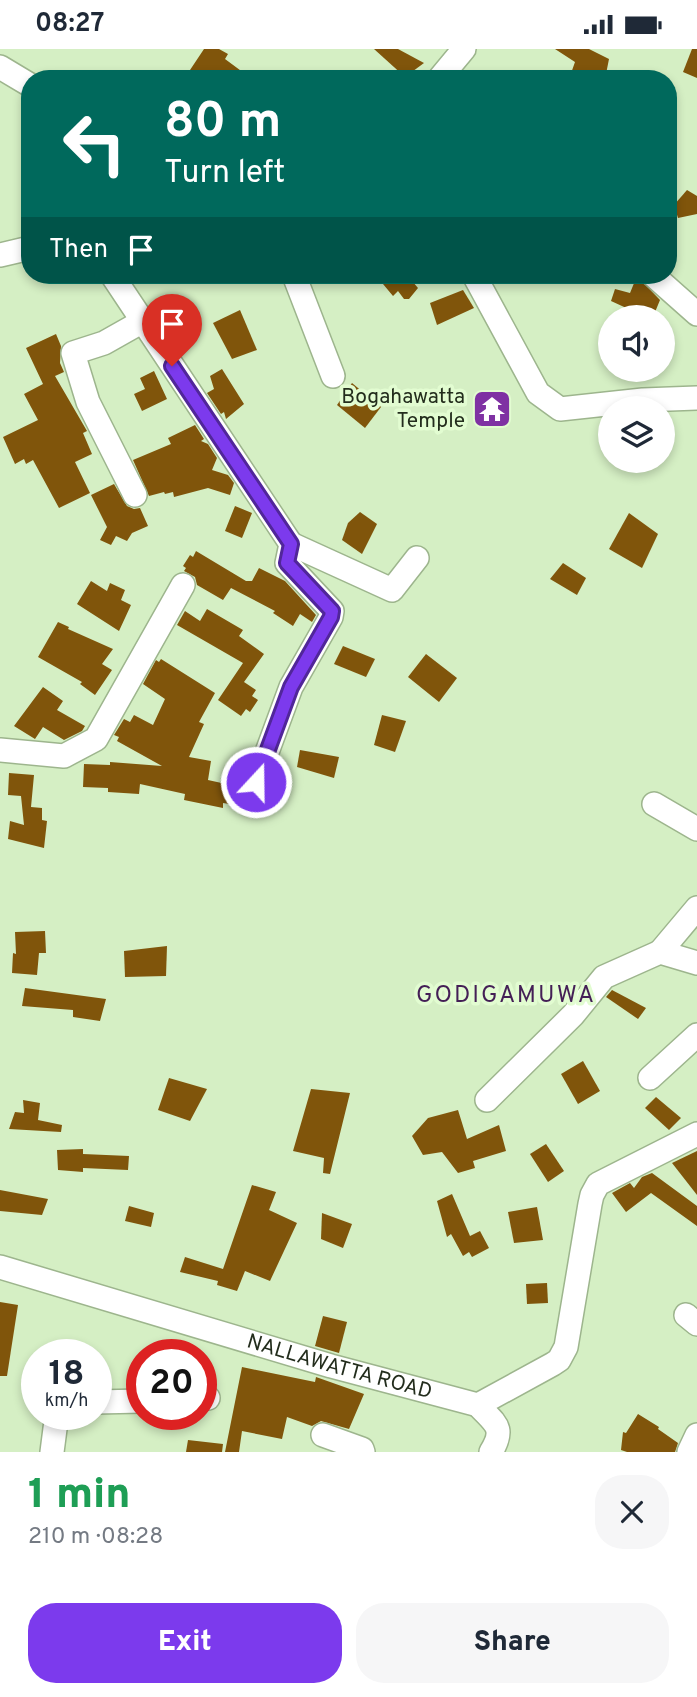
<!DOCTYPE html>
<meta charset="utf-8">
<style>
:root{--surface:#fff;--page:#f6f6f7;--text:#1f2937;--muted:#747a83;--accent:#7c3aed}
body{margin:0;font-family:Overpass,sans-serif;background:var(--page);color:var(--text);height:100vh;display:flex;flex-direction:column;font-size:26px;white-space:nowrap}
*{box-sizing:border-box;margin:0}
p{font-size:23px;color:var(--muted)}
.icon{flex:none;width:38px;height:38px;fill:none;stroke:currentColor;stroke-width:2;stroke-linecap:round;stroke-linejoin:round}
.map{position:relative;height:1403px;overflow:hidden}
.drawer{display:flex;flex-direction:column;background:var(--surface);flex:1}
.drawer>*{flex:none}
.guide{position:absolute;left:21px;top:21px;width:656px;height:214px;border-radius:28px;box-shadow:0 4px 10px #0003;background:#00695c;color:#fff;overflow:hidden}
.buttons{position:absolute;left:598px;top:256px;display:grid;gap:14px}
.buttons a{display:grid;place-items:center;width:77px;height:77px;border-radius:50%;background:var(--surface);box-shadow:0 4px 10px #0003;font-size:35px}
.speed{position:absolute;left:21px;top:1290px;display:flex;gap:14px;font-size:35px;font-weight:700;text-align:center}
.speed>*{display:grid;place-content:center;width:91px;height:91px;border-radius:50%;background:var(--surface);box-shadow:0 4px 10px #0003;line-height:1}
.speed small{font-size:18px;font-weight:400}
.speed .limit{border:10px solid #d22;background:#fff;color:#111}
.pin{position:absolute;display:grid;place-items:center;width:60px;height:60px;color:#fff;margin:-72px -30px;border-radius:50% 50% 50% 0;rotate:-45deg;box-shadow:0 0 7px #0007}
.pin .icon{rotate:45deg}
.me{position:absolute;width:77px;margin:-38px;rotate:21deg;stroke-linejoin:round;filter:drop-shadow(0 0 5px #0008)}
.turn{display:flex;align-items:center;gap:24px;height:147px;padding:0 28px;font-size:32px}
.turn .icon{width:91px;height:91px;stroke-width:2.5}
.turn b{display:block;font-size:49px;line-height:60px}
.then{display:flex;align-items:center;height:66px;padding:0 28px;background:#0003;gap:14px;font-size:26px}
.round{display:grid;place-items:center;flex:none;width:74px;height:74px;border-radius:28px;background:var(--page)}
.head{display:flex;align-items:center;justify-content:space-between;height:119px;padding:0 28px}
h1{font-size:42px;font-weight:800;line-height:52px;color:#1e9e55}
.action{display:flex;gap:14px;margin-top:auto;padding:14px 28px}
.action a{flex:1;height:80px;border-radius:28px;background:var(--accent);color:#fff;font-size:28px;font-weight:800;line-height:80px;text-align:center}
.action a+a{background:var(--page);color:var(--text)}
.status{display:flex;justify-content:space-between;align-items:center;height:49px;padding:0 35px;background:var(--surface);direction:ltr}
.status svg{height:19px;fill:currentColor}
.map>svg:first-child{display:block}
.building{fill:#80550b}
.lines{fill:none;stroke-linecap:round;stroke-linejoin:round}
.minor-casing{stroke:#9db58d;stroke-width:26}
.minor{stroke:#fff;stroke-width:23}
.route-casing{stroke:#51269a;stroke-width:18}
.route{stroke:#7c3aed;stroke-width:12}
.labels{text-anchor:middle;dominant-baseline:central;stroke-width:7;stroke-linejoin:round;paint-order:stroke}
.poi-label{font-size:21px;fill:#232d1d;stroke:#e2fcd1;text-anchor:end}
.street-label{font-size:21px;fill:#232d1d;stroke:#e2fcd1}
.quarter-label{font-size:24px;letter-spacing:2px;fill:#441f56;stroke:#e2fcd1}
</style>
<div class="status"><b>08:27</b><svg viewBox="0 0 49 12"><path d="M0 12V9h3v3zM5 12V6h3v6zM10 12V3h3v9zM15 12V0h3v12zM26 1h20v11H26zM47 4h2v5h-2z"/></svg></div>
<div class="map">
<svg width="697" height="1403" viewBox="0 0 697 1403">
<rect width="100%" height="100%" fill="#d5efc4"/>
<g class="building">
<path d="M 204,0 L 219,0 L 228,5 L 225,10 L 252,30 L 184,30 Z"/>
<path d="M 374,0 L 398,0 L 424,14 L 405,28 Z"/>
<path d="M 555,0 L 589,0 L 609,10 L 605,30 L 569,30 L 575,13 Z"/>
<path d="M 692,0 L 697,0 L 697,29 L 683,23 Z"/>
<path d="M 687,141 L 697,147 L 697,165 L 678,169 L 674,156 Z"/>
<path d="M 391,226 L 407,226 L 418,239 L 409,250 L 404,250 L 398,242 L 393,247 L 383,235 Z"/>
<path d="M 637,227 L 660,251 L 653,268 L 646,268 L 611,252 L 615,240 L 630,244 Z"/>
<path d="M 463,241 L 474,259 L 437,276 L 430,254 Z"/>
<path d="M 240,261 L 257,301 L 232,310 L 213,274 Z"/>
<path d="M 56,285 L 61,297 L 60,314 L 64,323 L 55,327 L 87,382 L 83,384 L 92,405 L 75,413 L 90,444 L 59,459 L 33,411 L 26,415 L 24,410 L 15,415 L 3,388 L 38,371 L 24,345 L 43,335 L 26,299 Z"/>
<path d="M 222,320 L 244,355 L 226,370 L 224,363 L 221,365 L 207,344 L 214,340 L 210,327 Z"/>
<path d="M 154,322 L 167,350 L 142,362 L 134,345 L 145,340 L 140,329 Z"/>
<path d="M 352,334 L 381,358 L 365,379 L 337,356 Z"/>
<path d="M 195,376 L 204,390 L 201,392 L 208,395 L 217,409 L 212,421 L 228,426 L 234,434 L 230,446 L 208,439 L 174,448 L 173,443 L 165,445 L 164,443 L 149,447 L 133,411 L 171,395 L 168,389 Z"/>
<path d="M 114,435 L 127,457 L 134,460 L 140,459 L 148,477 L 132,484 L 127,492 L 116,487 L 111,496 L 100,491 L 107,478 L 91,446 Z"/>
<path d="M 235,457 L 252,464 L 242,489 L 225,482 Z"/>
<path d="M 360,463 L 377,475 L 362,505 L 342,491 L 348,474 Z"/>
<path d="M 629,464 L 658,485 L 642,519 L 609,500 Z"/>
<path d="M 196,502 L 246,532 L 252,532 L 259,519 L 285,532 L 316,566 L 312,573 L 300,565 L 293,577 L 273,564 L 275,562 L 231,539 L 223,551 L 197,536 L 195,528 L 184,522 L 186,519 L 183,517 L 190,506 L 193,508 Z"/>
<path d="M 563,514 L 586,529 L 577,546 L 550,530 Z"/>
<path d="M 91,532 L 107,542 L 110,534 L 125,541 L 121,551 L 131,556 L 119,582 L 77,555 Z"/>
<path d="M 207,560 L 243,581 L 239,587 L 264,605 L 244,633 L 256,641 L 252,647 L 258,651 L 250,663 L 246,660 L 241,667 L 218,651 L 243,614 L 177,576 L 185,562 L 200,572 Z"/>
<path d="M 58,573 L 69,578 L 68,580 L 113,600 L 102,615 L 112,621 L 95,646 L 80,635 L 82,633 L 38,608 Z"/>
<path d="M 343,597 L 375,610 L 366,628 L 334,615 Z"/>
<path d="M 426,605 L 457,629 L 439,653 L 408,628 Z"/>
<path d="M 161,610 L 215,644 L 199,673 L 204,675 L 189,708 L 211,712 L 208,731 L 244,739 L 251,746 L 256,747 L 255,759 L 223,754 L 223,759 L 184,751 L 185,745 L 140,735 L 139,745 L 108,743 L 108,739 L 83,738 L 84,715 L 110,716 L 110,713 L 162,717 L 117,692 L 119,688 L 114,686 L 124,670 L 130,673 L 134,666 L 153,676 L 165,650 L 143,635 L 156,611 L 159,613 Z"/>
<path d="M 43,638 L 63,652 L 57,661 L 85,677 L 82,682 L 64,691 L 43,678 L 35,690 L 14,677 Z"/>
<path d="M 382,666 L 406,672 L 395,703 L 374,696 Z"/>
<path d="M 300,701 L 339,708 L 334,729 L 297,718 Z"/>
<path d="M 9,724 L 34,726 L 31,758 L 42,759 L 42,771 L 47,772 L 44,799 L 8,790 L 10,772 L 24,776 L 21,747 L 8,746 Z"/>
<path d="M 45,882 L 46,904 L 39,904 L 37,926 L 12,924 L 13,904 L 16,905 L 15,883 Z"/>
<path d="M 167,897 L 166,927 L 125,928 L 124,902 Z"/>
<path d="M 25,939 L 106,950 L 100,972 L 73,968 L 73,961 L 22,957 Z"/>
<path d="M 612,941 L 646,959 L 638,970 L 606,948 Z"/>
<path d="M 583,1012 L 600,1042 L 578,1055 L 561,1025 Z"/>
<path d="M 169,1029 L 207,1040 L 190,1072 L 158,1061 Z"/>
<path d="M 311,1040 L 350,1044 L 330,1125 L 323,1124 L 324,1109 L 293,1102 Z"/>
<path d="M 656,1048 L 681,1069 L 669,1081 L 645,1059 Z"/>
<path d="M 23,1051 L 40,1054 L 38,1071 L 62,1076 L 61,1083 L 9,1080 L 15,1063 L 24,1064 Z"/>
<path d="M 458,1061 L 467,1090 L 499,1076 L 506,1102 L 473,1112 L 475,1119 L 458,1124 L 442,1103 L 423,1106 L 412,1087 L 428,1069 Z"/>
<path d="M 546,1095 L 564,1122 L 548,1133 L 530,1105 Z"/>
<path d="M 83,1100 L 83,1105 L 129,1107 L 128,1121 L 83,1119 L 83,1123 L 58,1121 L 57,1101 Z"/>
<path d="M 697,1102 L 697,1146 L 672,1114 Z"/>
<path d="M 652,1124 L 697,1157 L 697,1177 L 651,1144 L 626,1163 L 612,1144 L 630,1134 L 634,1139 L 642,1128 Z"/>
<path d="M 252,1136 L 276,1143 L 269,1161 L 297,1174 L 270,1232 L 245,1222 L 237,1242 L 217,1236 L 218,1232 L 180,1223 L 185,1208 L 223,1220 Z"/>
<path d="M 0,1141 L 48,1150 L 42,1166 L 0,1162 Z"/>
<path d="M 452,1145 L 470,1187 L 480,1182 L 489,1199 L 472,1208 L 469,1203 L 463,1207 L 451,1185 L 447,1188 L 437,1152 Z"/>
<path d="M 129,1157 L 154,1164 L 151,1178 L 125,1172 Z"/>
<path d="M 537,1158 L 543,1191 L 514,1194 L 508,1163 Z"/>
<path d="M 322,1164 L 352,1175 L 343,1199 L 321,1190 Z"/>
<path d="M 547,1234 L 548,1254 L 527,1255 L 526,1235 Z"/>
<path d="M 0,1253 L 18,1256 L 7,1327 L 0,1327 Z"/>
<path d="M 323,1267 L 347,1273 L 339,1304 L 315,1297 Z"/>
<path d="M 242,1318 L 315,1333 L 316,1328 L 364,1345 L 349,1380 L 321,1372 L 312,1377 L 287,1368 L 282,1390 L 242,1382 L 239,1403 L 225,1403 Z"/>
<path d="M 638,1365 L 659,1378 L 658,1380 L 678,1394 L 675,1403 L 627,1403 L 621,1401 L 623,1383 L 626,1384 Z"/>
<path d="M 188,1391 L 223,1395 L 222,1403 L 186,1403 Z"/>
</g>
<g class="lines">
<g class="minor-casing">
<g id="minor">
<path d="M 0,18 L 30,36"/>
<path d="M 439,30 L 464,0"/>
<path d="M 0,206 L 30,199"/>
<path d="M 112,226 L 291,495 L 287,514 L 332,562 L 331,568 L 291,638 L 256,733"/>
<path d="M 294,226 L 333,327"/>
<path d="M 474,226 L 538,344 L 560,360 L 643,351 L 697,349"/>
<path d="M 653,226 L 697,265"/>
<path d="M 135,446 L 88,353 L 73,304 L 104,294 L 143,272"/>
<path d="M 291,495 L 392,541 L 417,509"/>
<path d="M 0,701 L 64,707 L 96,690 L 183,536"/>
<path d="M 654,755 L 697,780"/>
<path d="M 660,903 L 697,859"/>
<path d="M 650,1029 L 697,986"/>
<path d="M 487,1051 L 573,966 L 604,928 L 660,903 L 697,914"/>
<path id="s1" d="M 0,1218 L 331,1317 L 478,1356"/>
<path d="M 686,1266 L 697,1275"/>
<path d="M 201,1349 L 208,1349"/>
<path d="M 96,1353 L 142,1352"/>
<path d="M 323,1386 L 362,1400 L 363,1403"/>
<path d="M 52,1403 L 56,1372 L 63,1365"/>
<path d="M 491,1403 C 506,1378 495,1375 478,1356 L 553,1315 L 559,1311 L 566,1298 L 590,1155 L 592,1146 L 598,1135 L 697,1085"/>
<path d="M 689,1403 L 697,1386"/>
</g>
</g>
<use href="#minor" class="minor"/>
</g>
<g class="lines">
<g class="route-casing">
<path id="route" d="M 172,317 L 291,495 L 287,514 L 332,562 L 331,568 L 291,638 L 256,733"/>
</g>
<use href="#route" class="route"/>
</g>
<defs>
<g id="temple-square" transform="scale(2.0125)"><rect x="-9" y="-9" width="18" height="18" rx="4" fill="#7f31a3" stroke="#e2fcd1"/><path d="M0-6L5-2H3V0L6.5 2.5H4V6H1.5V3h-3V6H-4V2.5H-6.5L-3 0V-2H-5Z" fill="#fff"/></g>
</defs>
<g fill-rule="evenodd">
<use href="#temple-square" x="492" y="360"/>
</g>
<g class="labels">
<g class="poi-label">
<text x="465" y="348">Bogahawatta<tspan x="465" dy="24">Temple</tspan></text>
</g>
<g class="street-label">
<text stroke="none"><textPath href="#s1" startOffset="354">NALLAWATTA ROAD</textPath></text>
</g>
<g class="quarter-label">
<text x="506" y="947">GODIGAMUWA</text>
</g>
</g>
</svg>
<div class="buttons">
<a><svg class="icon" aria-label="sound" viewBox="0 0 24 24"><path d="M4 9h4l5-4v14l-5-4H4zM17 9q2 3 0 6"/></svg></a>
<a><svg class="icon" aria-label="layers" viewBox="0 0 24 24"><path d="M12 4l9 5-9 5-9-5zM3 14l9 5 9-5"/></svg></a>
</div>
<div class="speed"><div>18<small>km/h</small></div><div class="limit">20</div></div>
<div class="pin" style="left:172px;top:317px;background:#d93025"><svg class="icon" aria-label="arrive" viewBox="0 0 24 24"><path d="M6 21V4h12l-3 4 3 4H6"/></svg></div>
<svg class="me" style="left:256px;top:733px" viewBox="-20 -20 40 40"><circle r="17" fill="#7c3aed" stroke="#fff" stroke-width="3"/><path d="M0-11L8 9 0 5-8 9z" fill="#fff"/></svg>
<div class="guide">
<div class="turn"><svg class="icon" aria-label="left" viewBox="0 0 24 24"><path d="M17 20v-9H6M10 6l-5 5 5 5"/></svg><div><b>80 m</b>Turn left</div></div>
<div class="then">Then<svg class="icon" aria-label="arrive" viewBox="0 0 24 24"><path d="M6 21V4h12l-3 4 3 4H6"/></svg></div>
</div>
</div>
<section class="drawer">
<div class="head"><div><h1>1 min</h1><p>210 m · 08:28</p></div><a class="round"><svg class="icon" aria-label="close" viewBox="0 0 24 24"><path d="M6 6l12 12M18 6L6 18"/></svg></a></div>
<div class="action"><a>Exit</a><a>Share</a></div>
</section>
